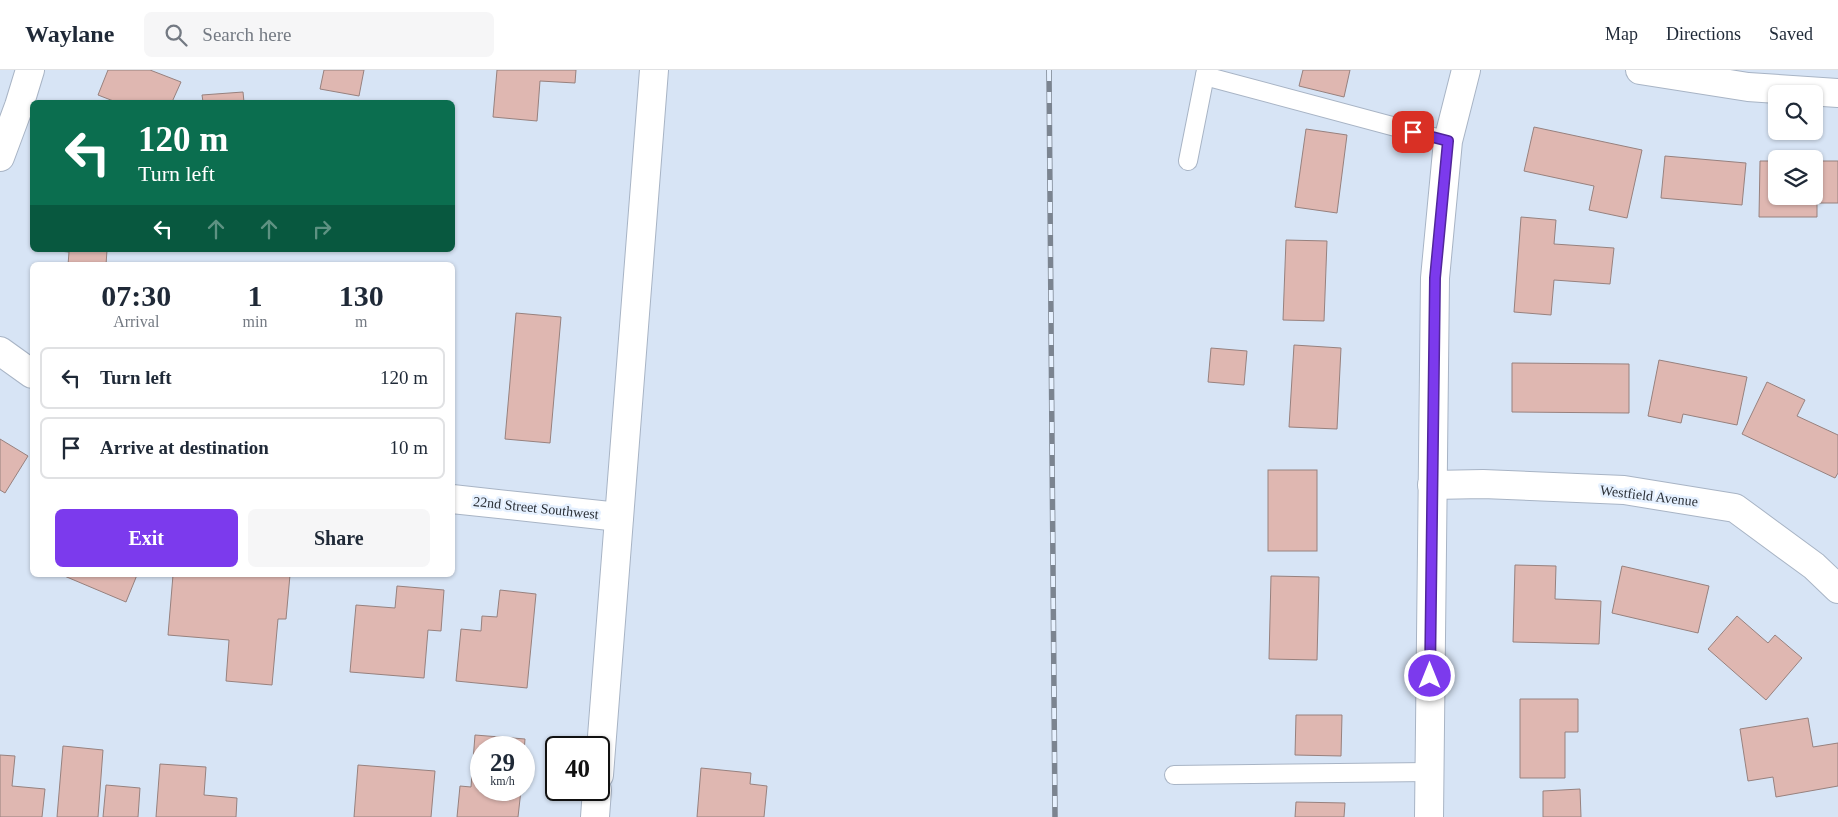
<!DOCTYPE html>
<style>
:root{--surface:#fff;--page:#f6f6f7;--text:#1f2937;--muted:#747a83;--line:#e0e1e3;--accent:#7c3aed}
body{margin:0;font-family:"Times New Roman",serif;background:var(--page);color:var(--text);height:100vh;display:flex;flex-direction:column;font-size:19px;white-space:nowrap}
*{box-sizing:border-box;margin:0}
p{font-size:16px;color:var(--muted)}
.icon{flex:none;width:28px;height:28px;fill:none;stroke:currentColor;stroke-width:2;stroke-linecap:round;stroke-linejoin:round}
.map{position:relative;flex:1;overflow:hidden}
.drawer{position:absolute;left:30px;top:192px;width:425px;height:315px;display:flex;flex-direction:column;background:var(--surface);border-radius:8px;box-shadow:0 1px 4px #0004}
.drawer>*{flex:none}
.banner{position:absolute;left:30px;top:30px;width:425px;height:152px;border-radius:8px;box-shadow:0 1px 4px #0004;background:#0b6e4f;color:#fff;overflow:hidden}
.tools{position:absolute;left:1768px;top:15px;display:grid;gap:10px}
.tools a{display:grid;place-items:center;width:55px;height:55px;border-radius:8px;background:var(--surface);box-shadow:0 1px 4px #0004;font-size:25px}
.speed{position:absolute;left:470px;top:666px;display:flex;gap:10px;font-size:25px;font-weight:700;text-align:center}
.speed>*{display:grid;place-content:center;width:65px;height:65px;border-radius:50%;background:var(--surface);box-shadow:0 1px 4px #0004;line-height:1}
.speed small{font-size:12px;font-weight:400}
.speed .limit{border:2px solid #111;border-radius:8px;background:#fff;color:#111}
.pin{position:absolute;display:grid;place-items:center;width:42px;height:42px;color:#fff;margin:-21px;border-radius:10px;box-shadow:0 2px 8px #0006}
.me{position:absolute;width:55px;margin:-28px;rotate:0deg;stroke-linejoin:round;filter:drop-shadow(0 0 4px #0008)}
.turn{display:flex;align-items:center;gap:18px;height:105px;padding:0 25px;font-size:22px}
.turn .icon{width:65px;height:65px;stroke-width:2.5}
.turn b{display:block;font-size:35px;line-height:42px}
.lanes{display:flex;align-items:center;height:48px;padding:0 25px;background:#0003;justify-content:center;gap:25px;direction:ltr}
.lanes .off{opacity:.35}
.eta{display:flex;justify-content:space-evenly;align-items:center;height:85px;text-align:center}
.eta b{font-size:30px;font-weight:700;line-height:35px}
.primary-button{display:flex;gap:10px;margin-top:auto;padding:10px 25px}
.primary-button a{flex:1;height:58px;border-radius:8px;background:var(--accent);color:#fff;font-size:20px;font-weight:700;line-height:58px;text-align:center}
.primary-button a+a{background:var(--page);color:var(--text)}
ul{padding:0;list-style:none}
li{display:flex;align-items:center;gap:15px;height:62px;margin:0 10px 8px;padding:0 15px;border:2px solid var(--line);border-radius:8px}
li div{flex:1}
li b{display:block;font-size:19px}
li em{font-style:normal}
header{display:flex;align-items:center;gap:30px;box-sizing:border-box;height:70px;padding:0 25px;background:var(--surface);border-bottom:1px solid var(--line)}
header strong{font-size:24px}
nav{display:flex;gap:28px;margin-inline-start:auto;font-size:18px}
.search{width:350px;height:45px;background:var(--page);display:flex;align-items:center;gap:12px;box-sizing:border-box;padding:0 18px;border-radius:8px;color:var(--muted);font-size:19px}
.map>svg:first-child{display:block}
.building{fill:#dfb7b1;stroke:#97817e}
.lines{fill:none;stroke-linecap:round;stroke-linejoin:round}
.lane-casing{stroke:#a8b4c5;stroke-width:20}
.street-casing{stroke:#a8b4c5;stroke-width:30}
.secondary-casing{stroke:#a8b4c5;stroke-width:30}
.lane{stroke:#fff;stroke-width:18}
.street{stroke:#fff;stroke-width:28}
.secondary{stroke:#fff;stroke-width:28}
.rail-casing{stroke:#7b8490;stroke-width:5.5}
.rail{stroke:#e6f1ff;stroke-width:4;stroke-dasharray:11;stroke-linecap:butt}
.route-casing{stroke:#51269a;stroke-width:12}
.route{stroke:#7c3aed;stroke-width:9}
.labels{text-anchor:middle;dominant-baseline:central;stroke-width:5;stroke-linejoin:round;paint-order:stroke}
.street-label{font-size:14px;fill:#2c3138;stroke:#e6f1ff}
</style>
<header>
<strong>Waylane</strong>
<div class="search"><svg class="icon" aria-label="search" viewBox="0 0 24 24"><circle cx="10" cy="10" r="6"/><path d="M15 15l6 6"/></svg>Search here</div>
<nav><a>Map</a><a>Directions</a><a>Saved</a></nav>
</header>
<div class="map">
<svg width="1838" height="747" viewBox="0 0 1838 747">
<rect width="100%" height="100%" fill="#d7e4f5"/>
<g class="building">
<path d="M 108,0 L 150,0 L 181,12 L 172,32 L 116,32 L 98,25 Z"/>
<path d="M 324,0 L 364,0 L 359,26 L 320,19 Z"/>
<path d="M 497,0 L 576,0 L 575,13 L 540,11 L 537,51 L 493,47 Z"/>
<path d="M 1303,0 L 1350,0 L 1344,27 L 1299,16 Z"/>
<path d="M 243,22 L 244,32 L 203,32 L 202,25 Z"/>
<path d="M 1534,57 L 1642,80 L 1627,148 L 1589,140 L 1594,116 L 1524,101 Z"/>
<path d="M 1306,59 L 1347,65 L 1337,143 L 1295,137 Z"/>
<path d="M 1665,86 L 1746,93 L 1742,135 L 1661,128 Z"/>
<path d="M 1760,91 L 1776,91 L 1776,126 L 1814,126 L 1814,91 L 1838,91 L 1838,133 L 1817,133 L 1817,147 L 1759,147 Z"/>
<path d="M 1521,147 L 1556,150 L 1554,174 L 1614,178 L 1610,214 L 1554,210 L 1551,245 L 1514,242 Z"/>
<path d="M 1286,170 L 1327,171 L 1324,251 L 1283,250 Z"/>
<path d="M 49,180 L 107,180 L 106,195 L 68,195 L 69,182 Z"/>
<path d="M 516,243 L 561,247 L 550,373 L 505,369 Z"/>
<path d="M 1294,275 L 1341,278 L 1337,359 L 1289,357 Z"/>
<path d="M 1211,278 L 1247,281 L 1244,315 L 1208,312 Z"/>
<path d="M 1659,290 L 1747,307 L 1737,355 L 1683,344 L 1681,353 L 1648,346 Z"/>
<path d="M 1512,293 L 1629,294 L 1629,343 L 1512,342 Z"/>
<path d="M 1767,312 L 1805,330 L 1797,346 L 1838,365 L 1838,403 L 1835,408 L 1742,364 Z"/>
<path d="M 0,369 L 28,386 L 5,423 L 0,420 Z"/>
<rect x="1268" y="400" width="49" height="81"/>
<path d="M 1515,495 L 1556,496 L 1555,529 L 1601,531 L 1599,574 L 1513,572 Z"/>
<path d="M 1622,496 L 1709,516 L 1698,563 L 1612,543 Z"/>
<path d="M 62,505 L 137,505 L 126,532 Z"/>
<path d="M 173,505 L 290,505 L 286,549 L 278,549 L 272,615 L 226,611 L 229,570 L 168,565 Z"/>
<path d="M 1271,506 L 1319,507 L 1317,590 L 1269,589 Z"/>
<path d="M 397,516 L 444,520 L 441,561 L 428,560 L 424,608 L 350,602 L 356,535 L 395,538 Z"/>
<path d="M 500,520 L 536,524 L 527,618 L 456,611 L 461,559 L 481,561 L 482,546 L 497,547 Z"/>
<path d="M 1737,546 L 1768,573 L 1775,565 L 1802,588 L 1766,630 L 1708,579 Z"/>
<path d="M 1520,629 L 1578,629 L 1578,662 L 1565,662 L 1565,708 L 1520,708 Z"/>
<path d="M 1296,645 L 1342,645 L 1341,686 L 1295,685 Z"/>
<path d="M 1808,648 L 1813,677 L 1838,673 L 1838,716 L 1776,727 L 1773,707 L 1748,711 L 1740,659 Z"/>
<path d="M 475,665 L 525,669 L 524,682 L 524,678 L 481,678 L 481,720 L 521,720 L 518,747 L 457,747 L 460,716 L 471,717 Z"/>
<path d="M 63,676 L 103,680 L 98,747 L 57,747 Z"/>
<path d="M 0,685 L 15,686 L 12,716 L 45,719 L 42,747 L 0,747 Z"/>
<path d="M 160,694 L 206,697 L 204,725 L 237,728 L 236,747 L 156,747 Z"/>
<path d="M 358,695 L 435,701 L 431,747 L 354,747 Z"/>
<path d="M 701,698 L 751,703 L 750,714 L 767,716 L 764,747 L 697,747 Z"/>
<path d="M 106,715 L 140,718 L 138,747 L 103,747 Z"/>
<path d="M 1580,719 L 1581,747 L 1543,747 L 1543,721 Z"/>
<path d="M 1296,732 L 1345,733 L 1344,747 L 1295,747 Z"/>
</g>
<g class="lines">
<g class="lane-casing">
<g id="lane">
<path d="M 1205,6 L 1448,71"/>
<path d="M 1188,91 L 1206,0"/>
<path d="M 1174,705 L 1429,702"/>
</g>
</g>
<g class="street-casing">
<g id="street">
<path d="M 1640,0 L 1748,17 L 1838,23"/>
<path d="M 0,87 L 19,36 L 30,0"/>
<path d="M 0,281 L 32,304"/>
<path d="M 1432,415 L 1483,414 L 1624,420 L 1735,438 L 1814,496 L 1838,519"/>
<path d="M 452,429 L 619,447"/>
<path d="M 599,705 L 654,0"/>
<path d="M 595,747 L 597,720"/>
</g>
</g>
<g class="secondary-casing">
<path id="secondary" d="M 1429,747 L 1435,208 L 1448,71 L 1466,0"/>
</g>
<use href="#lane" class="lane"/>
<use href="#street" class="street"/>
<use href="#secondary" class="secondary"/>
<g class="rail-casing">
<path id="rail" d="M 1049,0 L 1055,747"/>
</g>
<use href="#rail" class="rail"/>
</g>
<g class="lines">
<g class="route-casing">
<path id="route" d="M 1413,62 L 1448,71 L 1435,208 L 1430,606"/>
</g>
<use href="#route" class="route"/>
</g>
<g class="labels">
<g class="street-label">
<text transform="translate(1649 426) rotate(7)">Westfield Avenue</text>
<text transform="translate(536 438) rotate(6)">22nd Street Southwest</text>
</g>
</g>
</svg>
<div class="tools">
<a><svg class="icon" aria-label="search" viewBox="0 0 24 24"><circle cx="10" cy="10" r="6"/><path d="M15 15l6 6"/></svg></a>
<a><svg class="icon" aria-label="layers" viewBox="0 0 24 24"><path d="M12 4l9 5-9 5-9-5zM3 14l9 5 9-5"/></svg></a>
</div>
<div class="speed"><div>29<small>km/h</small></div><div class="limit">40</div></div>
<div class="pin" style="left:1413px;top:62px;background:#d93025"><svg class="icon" aria-label="arrive" viewBox="0 0 24 24"><path d="M6 21V4h12l-3 4 3 4H6"/></svg></div>
<svg class="me" style="left:1430px;top:606px" viewBox="-20 -20 40 40"><circle r="17" fill="#7c3aed" stroke="#fff" stroke-width="3"/><path d="M0-11L8 9 0 5-8 9z" fill="#fff"/></svg>
<div class="banner">
<div class="turn"><svg class="icon" aria-label="left" viewBox="0 0 24 24"><path d="M17 20v-9H6M10 6l-5 5 5 5"/></svg><div><b>120 m</b>Turn left</div></div>
<div class="lanes"><svg class="icon" aria-label="left" viewBox="0 0 24 24"><path d="M17 20v-9H6M10 6l-5 5 5 5"/></svg><svg class="icon off" aria-label="ahead" viewBox="0 0 24 24"><path d="M12 20V5M6 11l6-6 6 6"/></svg><svg class="icon off" aria-label="ahead" viewBox="0 0 24 24"><path d="M12 20V5M6 11l6-6 6 6"/></svg><svg class="icon off" aria-label="right" viewBox="0 0 24 24"><path d="M7 20v-9h11M14 6l5 5-5 5"/></svg></div>
</div>
<section class="drawer">
<div class="eta">
<div><b>07:30</b><p>Arrival</p></div>
<div><b>1</b><p>min</p></div>
<div><b>130</b><p>m</p></div>
</div>
<ul>
<li><svg class="icon" aria-label="left" viewBox="0 0 24 24"><path d="M17 20v-9H6M10 6l-5 5 5 5"/></svg><div><b>Turn left</b></div><em>120 m</em></li>
<li><svg class="icon" aria-label="arrive" viewBox="0 0 24 24"><path d="M6 21V4h12l-3 4 3 4H6"/></svg><div><b>Arrive at destination</b></div><em>10 m</em></li>
</ul>
<div class="primary-button"><a>Exit</a><a>Share</a></div>
</section>
</div>
